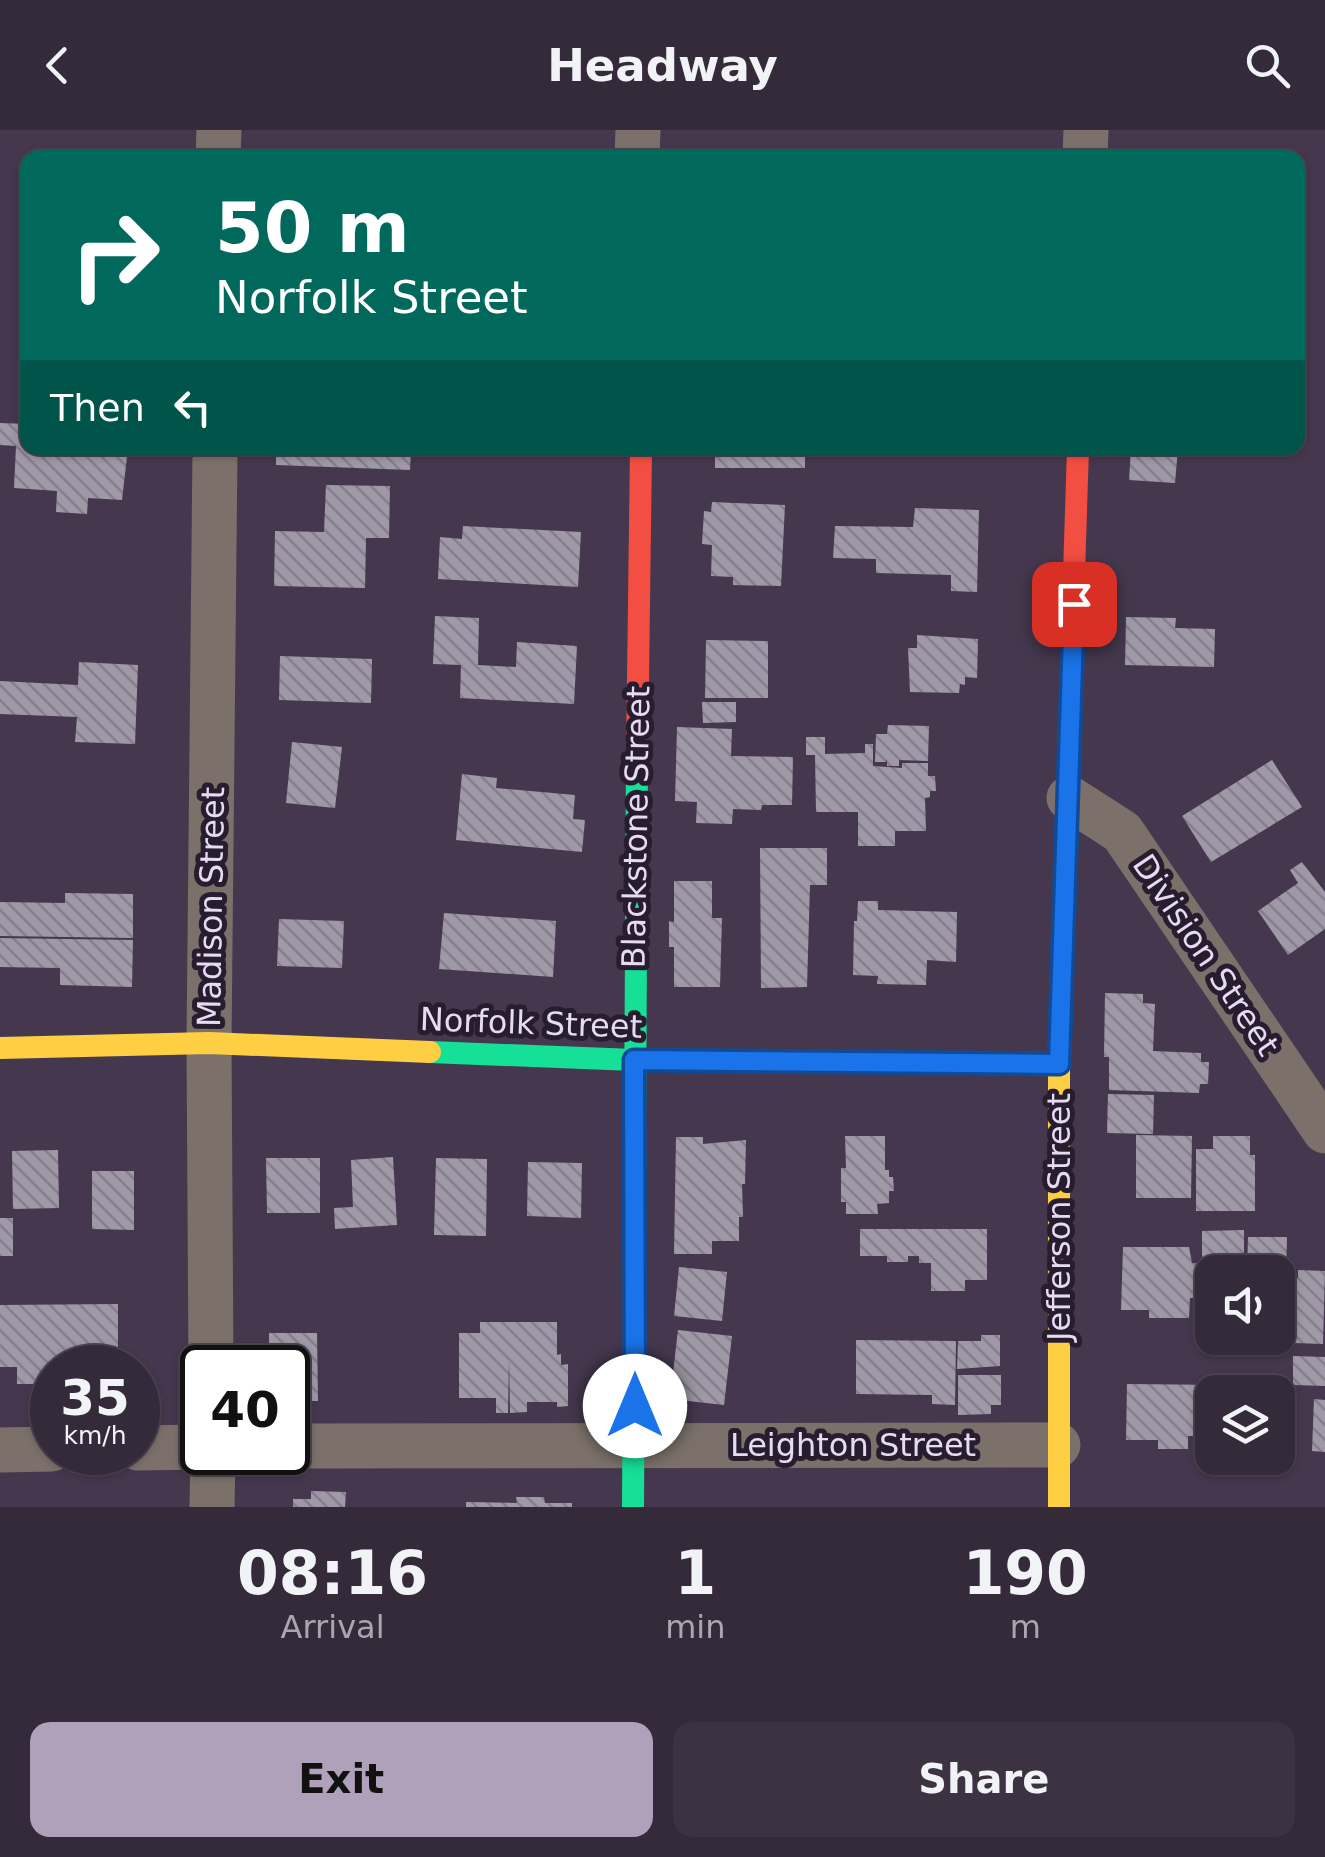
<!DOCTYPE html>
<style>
:root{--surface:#342a3a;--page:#3c3242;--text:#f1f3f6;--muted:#a9a7af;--line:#4e4654;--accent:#aea1b9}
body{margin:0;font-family:"DejaVu Sans",sans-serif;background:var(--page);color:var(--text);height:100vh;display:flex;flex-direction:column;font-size:38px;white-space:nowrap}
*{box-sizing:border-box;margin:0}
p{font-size:32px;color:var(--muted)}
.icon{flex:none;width:55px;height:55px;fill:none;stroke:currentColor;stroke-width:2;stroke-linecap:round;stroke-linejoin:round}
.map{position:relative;height:1377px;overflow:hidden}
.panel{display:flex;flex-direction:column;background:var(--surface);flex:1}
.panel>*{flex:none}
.top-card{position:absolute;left:20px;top:20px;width:1285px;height:305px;border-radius:20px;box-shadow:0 2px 8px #0004,0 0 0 2px var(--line);background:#00695c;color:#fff;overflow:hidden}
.tools{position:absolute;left:1195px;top:1125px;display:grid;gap:20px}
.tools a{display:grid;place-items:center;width:100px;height:100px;border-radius:20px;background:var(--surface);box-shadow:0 2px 8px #0004,0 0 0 2px var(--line);font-size:50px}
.speed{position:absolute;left:30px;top:1215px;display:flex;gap:20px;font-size:50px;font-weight:700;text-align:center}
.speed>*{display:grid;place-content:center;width:130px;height:130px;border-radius:50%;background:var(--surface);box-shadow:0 2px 8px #0004,0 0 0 2px var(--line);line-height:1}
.speed small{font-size:25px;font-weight:400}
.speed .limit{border:5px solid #111;border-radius:15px;background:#fff;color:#111}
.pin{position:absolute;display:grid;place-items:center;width:85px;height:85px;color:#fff;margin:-42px;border-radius:20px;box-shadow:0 5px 15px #0006}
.me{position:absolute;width:110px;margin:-55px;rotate:0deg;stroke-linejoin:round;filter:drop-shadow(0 0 8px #0008)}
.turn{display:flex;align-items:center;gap:35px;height:210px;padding:0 30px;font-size:45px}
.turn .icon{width:130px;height:130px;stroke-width:2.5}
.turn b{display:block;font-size:70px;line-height:85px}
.then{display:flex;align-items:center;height:95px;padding:0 30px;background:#0003;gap:20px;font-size:38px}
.eta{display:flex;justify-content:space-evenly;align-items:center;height:170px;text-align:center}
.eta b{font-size:60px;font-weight:600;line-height:70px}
.cta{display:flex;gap:20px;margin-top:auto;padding:20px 30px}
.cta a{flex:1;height:115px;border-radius:20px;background:var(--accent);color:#111;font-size:40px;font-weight:600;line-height:115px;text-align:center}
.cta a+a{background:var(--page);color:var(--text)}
header{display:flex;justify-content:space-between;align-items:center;height:130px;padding:0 30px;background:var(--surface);font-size:45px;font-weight:600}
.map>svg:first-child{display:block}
.building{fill:url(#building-back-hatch)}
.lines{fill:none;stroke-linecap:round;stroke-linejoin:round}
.street{stroke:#7b716a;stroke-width:45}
.fast{stroke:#16e098;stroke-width:22}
.slow{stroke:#ffcf43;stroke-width:22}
.jam{stroke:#f24e42;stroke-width:22}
.route-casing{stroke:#114b97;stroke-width:25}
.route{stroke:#1a73e8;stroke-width:18}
.labels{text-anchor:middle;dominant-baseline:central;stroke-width:10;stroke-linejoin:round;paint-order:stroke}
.street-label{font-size:32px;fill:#e7daf3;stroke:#271d2f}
</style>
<header><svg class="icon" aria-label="back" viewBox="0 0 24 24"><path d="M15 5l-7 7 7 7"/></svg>Headway<svg class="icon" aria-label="search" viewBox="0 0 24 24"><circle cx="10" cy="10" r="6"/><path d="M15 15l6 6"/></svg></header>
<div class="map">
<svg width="1325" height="1377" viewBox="0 0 1325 1377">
<defs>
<pattern id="building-back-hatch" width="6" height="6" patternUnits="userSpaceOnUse" patternTransform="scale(2.5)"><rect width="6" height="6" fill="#9f99a7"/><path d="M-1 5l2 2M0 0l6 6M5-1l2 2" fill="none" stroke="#847f8b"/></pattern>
</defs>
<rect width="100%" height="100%" fill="#45384e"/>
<g class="building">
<path d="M 0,293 L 28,294 L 28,318 L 128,318 L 122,370 L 88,368 L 87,384 L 56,382 L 57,361 L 14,358 L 16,316 L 0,315 Z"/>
<path d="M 276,318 L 411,318 L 410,340 L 276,335 Z"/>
<path d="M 715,318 L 841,318 L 841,325 L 805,325 L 805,338 L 715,338 Z"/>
<path d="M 1131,318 L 1178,318 L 1175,353 L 1129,350 Z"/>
<path d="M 326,355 L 390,356 L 389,408 L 366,408 L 365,458 L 274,456 L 275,401 L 324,402 Z"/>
<path d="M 712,372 L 785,375 L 781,456 L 733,455 L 733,447 L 711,446 L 712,415 L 702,414 L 704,381 L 711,382 Z"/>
<path d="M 915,378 L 979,380 L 977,462 L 951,461 L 951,445 L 876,443 L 876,429 L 833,428 L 835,396 L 913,397 Z"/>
<path d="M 463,396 L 581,402 L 578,457 L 438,449 L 440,407 L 462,409 Z"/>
<path d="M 435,486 L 479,488 L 478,535 L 516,537 L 517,512 L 577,516 L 574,574 L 460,568 L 461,535 L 433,534 Z"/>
<path d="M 1126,487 L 1176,488 L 1175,498 L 1215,499 L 1214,537 L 1125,535 Z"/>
<path d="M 917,505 L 978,509 L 977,548 L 965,547 L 965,555 L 960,554 L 959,563 L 910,562 L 908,518 L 917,518 Z"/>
<path d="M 706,510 L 768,511 L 768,568 L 705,568 Z"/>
<path d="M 280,526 L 372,529 L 371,573 L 279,570 Z"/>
<path d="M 79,532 L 138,535 L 135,614 L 75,612 L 77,587 L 0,584 L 0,551 L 78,555 Z"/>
<path d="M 702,572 L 736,572 L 736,592 L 703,593 Z"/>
<path d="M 888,595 L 929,596 L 928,631 L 899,630 L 899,636 L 887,636 L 887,629 L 886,632 L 875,632 L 876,604 L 887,604 Z"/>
<path d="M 677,597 L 732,599 L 731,626 L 793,627 L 792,675 L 762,675 L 761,680 L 733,679 L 732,694 L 696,693 L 697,672 L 675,671 Z"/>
<path d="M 806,607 L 825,607 L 825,624 L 865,623 L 865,614 L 873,614 L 873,636 L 902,638 L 902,633 L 928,633 L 928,646 L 935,646 L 936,661 L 930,661 L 930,667 L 925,668 L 926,701 L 895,701 L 895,716 L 858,716 L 858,682 L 816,682 L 815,625 L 806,625 Z"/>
<path d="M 292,612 L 342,617 L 335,678 L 286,673 Z"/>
<path d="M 1272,630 L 1302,677 L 1211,732 L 1182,686 Z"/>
<path d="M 462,644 L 497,648 L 496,658 L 575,665 L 573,689 L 585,690 L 582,722 L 456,710 Z"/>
<path d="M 760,718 L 827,718 L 827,755 L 810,755 L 807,857 L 761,858 Z"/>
<path d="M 1302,732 L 1325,762 L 1325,799 L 1288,825 L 1258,781 L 1298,753 L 1290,740 Z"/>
<path d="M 674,751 L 712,751 L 712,788 L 722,788 L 720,857 L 674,857 L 674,817 L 669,817 L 669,791 L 674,792 Z"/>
<path d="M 65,763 L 133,764 L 133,808 L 0,806 L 0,772 L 65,773 Z"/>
<path d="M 858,771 L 878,771 L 878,780 L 957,782 L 956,832 L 927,830 L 926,855 L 877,854 L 878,846 L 853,845 L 854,791 L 857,791 Z"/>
<path d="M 444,783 L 556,791 L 553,847 L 439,839 Z"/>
<path d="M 279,789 L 344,791 L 342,838 L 277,836 Z"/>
<path d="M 0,808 L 133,810 L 132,857 L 60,855 L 60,838 L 0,837 Z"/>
<path d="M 1105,863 L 1143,864 L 1143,873 L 1155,874 L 1153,921 L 1201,923 L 1201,932 L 1209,932 L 1208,954 L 1200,954 L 1199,963 L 1109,960 L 1109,927 L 1104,927 Z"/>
<path d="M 1108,964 L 1154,965 L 1153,1004 L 1107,1003 Z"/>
<path d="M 1136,1005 L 1192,1006 L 1191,1068 L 1136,1068 Z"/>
<path d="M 845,1006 L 885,1006 L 885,1040 L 889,1040 L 889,1047 L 893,1047 L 894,1061 L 889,1061 L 889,1073 L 877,1074 L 878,1084 L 846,1084 L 846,1072 L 841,1072 L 841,1038 L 846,1038 Z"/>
<path d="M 1213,1006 L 1250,1006 L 1250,1025 L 1255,1025 L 1255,1081 L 1196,1081 L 1196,1019 L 1213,1019 Z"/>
<path d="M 676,1007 L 703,1007 L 703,1014 L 746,1010 L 745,1054 L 742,1054 L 743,1087 L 739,1087 L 739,1111 L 712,1111 L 712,1124 L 674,1124 Z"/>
<path d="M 58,1020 L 59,1078 L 13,1079 L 12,1021 Z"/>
<path d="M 393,1027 L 397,1095 L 335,1099 L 334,1078 L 353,1077 L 351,1030 Z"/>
<path d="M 266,1028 L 320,1028 L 320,1083 L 267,1083 Z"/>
<path d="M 436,1028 L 487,1029 L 486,1106 L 434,1105 Z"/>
<path d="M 528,1032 L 582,1033 L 581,1088 L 527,1086 Z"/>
<path d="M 92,1041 L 134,1041 L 134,1100 L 92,1099 Z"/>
<rect x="0" y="1088" width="13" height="38"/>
<path d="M 860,1099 L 987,1099 L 987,1150 L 965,1150 L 965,1161 L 931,1161 L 931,1133 L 919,1133 L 919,1126 L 908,1126 L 908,1132 L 887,1132 L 887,1126 L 860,1126 Z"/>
<path d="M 1244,1100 L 1244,1131 L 1202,1132 L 1202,1101 Z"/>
<path d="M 1248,1107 L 1287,1107 L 1286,1144 L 1247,1142 Z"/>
<path d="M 1123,1117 L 1189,1117 L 1192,1133 L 1212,1134 L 1212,1168 L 1190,1168 L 1189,1188 L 1149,1188 L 1149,1180 L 1121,1180 Z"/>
<path d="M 679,1137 L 727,1142 L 722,1191 L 674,1186 Z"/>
<path d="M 1298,1140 L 1325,1141 L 1323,1214 L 1294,1213 L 1297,1162 L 1278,1162 L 1279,1146 L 1298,1148 Z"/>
<path d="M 118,1174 L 118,1238 L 52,1238 L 52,1254 L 17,1254 L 17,1237 L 0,1237 L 0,1175 Z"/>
<path d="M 480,1192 L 557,1192 L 557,1225 L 561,1224 L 561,1235 L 568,1234 L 568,1276 L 557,1277 L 557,1272 L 527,1272 L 527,1282 L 510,1283 L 509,1230 L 508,1283 L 496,1283 L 496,1268 L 459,1268 L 459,1203 L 480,1203 Z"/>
<path d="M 678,1200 L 732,1206 L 724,1275 L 670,1269 Z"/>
<path d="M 269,1203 L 317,1203 L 318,1271 L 288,1271 L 288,1238 L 269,1238 Z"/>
<path d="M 981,1205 L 1000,1205 L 1000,1236 L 957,1239 L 958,1211 L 981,1211 Z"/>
<path d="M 856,1210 L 956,1211 L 955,1275 L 932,1274 L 932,1265 L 856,1264 Z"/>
<path d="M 1293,1226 L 1325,1227 L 1325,1256 L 1293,1255 Z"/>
<path d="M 958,1245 L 1001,1245 L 1001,1275 L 991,1275 L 991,1284 L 958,1285 Z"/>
<path d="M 1127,1254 L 1226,1255 L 1226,1262 L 1212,1262 L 1212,1306 L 1188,1306 L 1188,1319 L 1158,1319 L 1158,1310 L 1126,1310 Z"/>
<path d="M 1314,1269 L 1325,1270 L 1325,1322 L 1312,1321 Z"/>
<path d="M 311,1361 L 346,1362 L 345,1377 L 293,1377 L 293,1369 L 311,1369 Z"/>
<path d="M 516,1367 L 544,1367 L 545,1373 L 572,1373 L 572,1377 L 466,1377 L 466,1372 L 517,1373 Z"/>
</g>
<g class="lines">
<g class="street">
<path d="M 218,28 L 219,0"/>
<path d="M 637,28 L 638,0"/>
<path d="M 1085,28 L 1086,0"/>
<path d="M 1069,668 L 1122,702 L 1325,1001"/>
<path d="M 211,1238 L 209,913 L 215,318"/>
<path d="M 288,1316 L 1058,1315"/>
<path d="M 138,1318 L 202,1317"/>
<path d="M 0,1320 L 52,1319"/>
<path d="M 212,1377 L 213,1322"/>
</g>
<g class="fast">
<path d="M 430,922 L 634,930 L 1059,933"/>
<path d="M 633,1377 L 637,628"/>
</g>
<g class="slow">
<path d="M 0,918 L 209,913 L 430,922"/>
<path d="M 1059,1377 L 1059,933 L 1070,570"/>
</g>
<g class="jam">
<path d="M 1070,570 L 1078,318"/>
<path d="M 637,628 L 641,318"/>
</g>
</g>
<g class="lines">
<g class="route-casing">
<path id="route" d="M 635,1276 L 634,930 L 1059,934 L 1074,474"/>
</g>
<use href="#route" class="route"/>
</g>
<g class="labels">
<g class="street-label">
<text transform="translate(636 697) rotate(-89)">Blackstone Street</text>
<text transform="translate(211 777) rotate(-89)">Madison Street</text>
<text transform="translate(1206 825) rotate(56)">Division Street</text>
<text transform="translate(531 893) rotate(2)">Norfolk Street</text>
<text transform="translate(1059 1087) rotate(-90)">Jefferson Street</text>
<text x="853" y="1315">Leighton Street</text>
</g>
</g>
</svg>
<div class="tools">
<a><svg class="icon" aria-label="sound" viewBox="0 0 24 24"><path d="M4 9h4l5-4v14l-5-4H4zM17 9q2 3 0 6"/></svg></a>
<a><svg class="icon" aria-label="layers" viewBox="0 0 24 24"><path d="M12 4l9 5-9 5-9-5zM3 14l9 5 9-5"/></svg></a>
</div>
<div class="speed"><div>35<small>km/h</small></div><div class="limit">40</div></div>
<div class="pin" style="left:1074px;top:474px;background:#d93025"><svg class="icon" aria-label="arrive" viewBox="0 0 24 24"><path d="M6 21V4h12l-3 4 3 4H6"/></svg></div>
<svg class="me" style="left:635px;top:1276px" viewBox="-20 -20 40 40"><circle r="19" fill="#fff"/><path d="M0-13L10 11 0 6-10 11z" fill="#1a73e8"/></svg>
<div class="top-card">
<div class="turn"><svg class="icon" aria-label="right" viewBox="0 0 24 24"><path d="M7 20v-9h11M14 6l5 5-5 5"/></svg><div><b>50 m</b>Norfolk Street</div></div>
<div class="then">Then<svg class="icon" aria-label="left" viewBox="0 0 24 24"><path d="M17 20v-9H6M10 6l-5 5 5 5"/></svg></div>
</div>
</div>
<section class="panel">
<div class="eta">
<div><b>08:16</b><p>Arrival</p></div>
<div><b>1</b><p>min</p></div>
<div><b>190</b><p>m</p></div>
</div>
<div class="cta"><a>Exit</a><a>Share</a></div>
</section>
